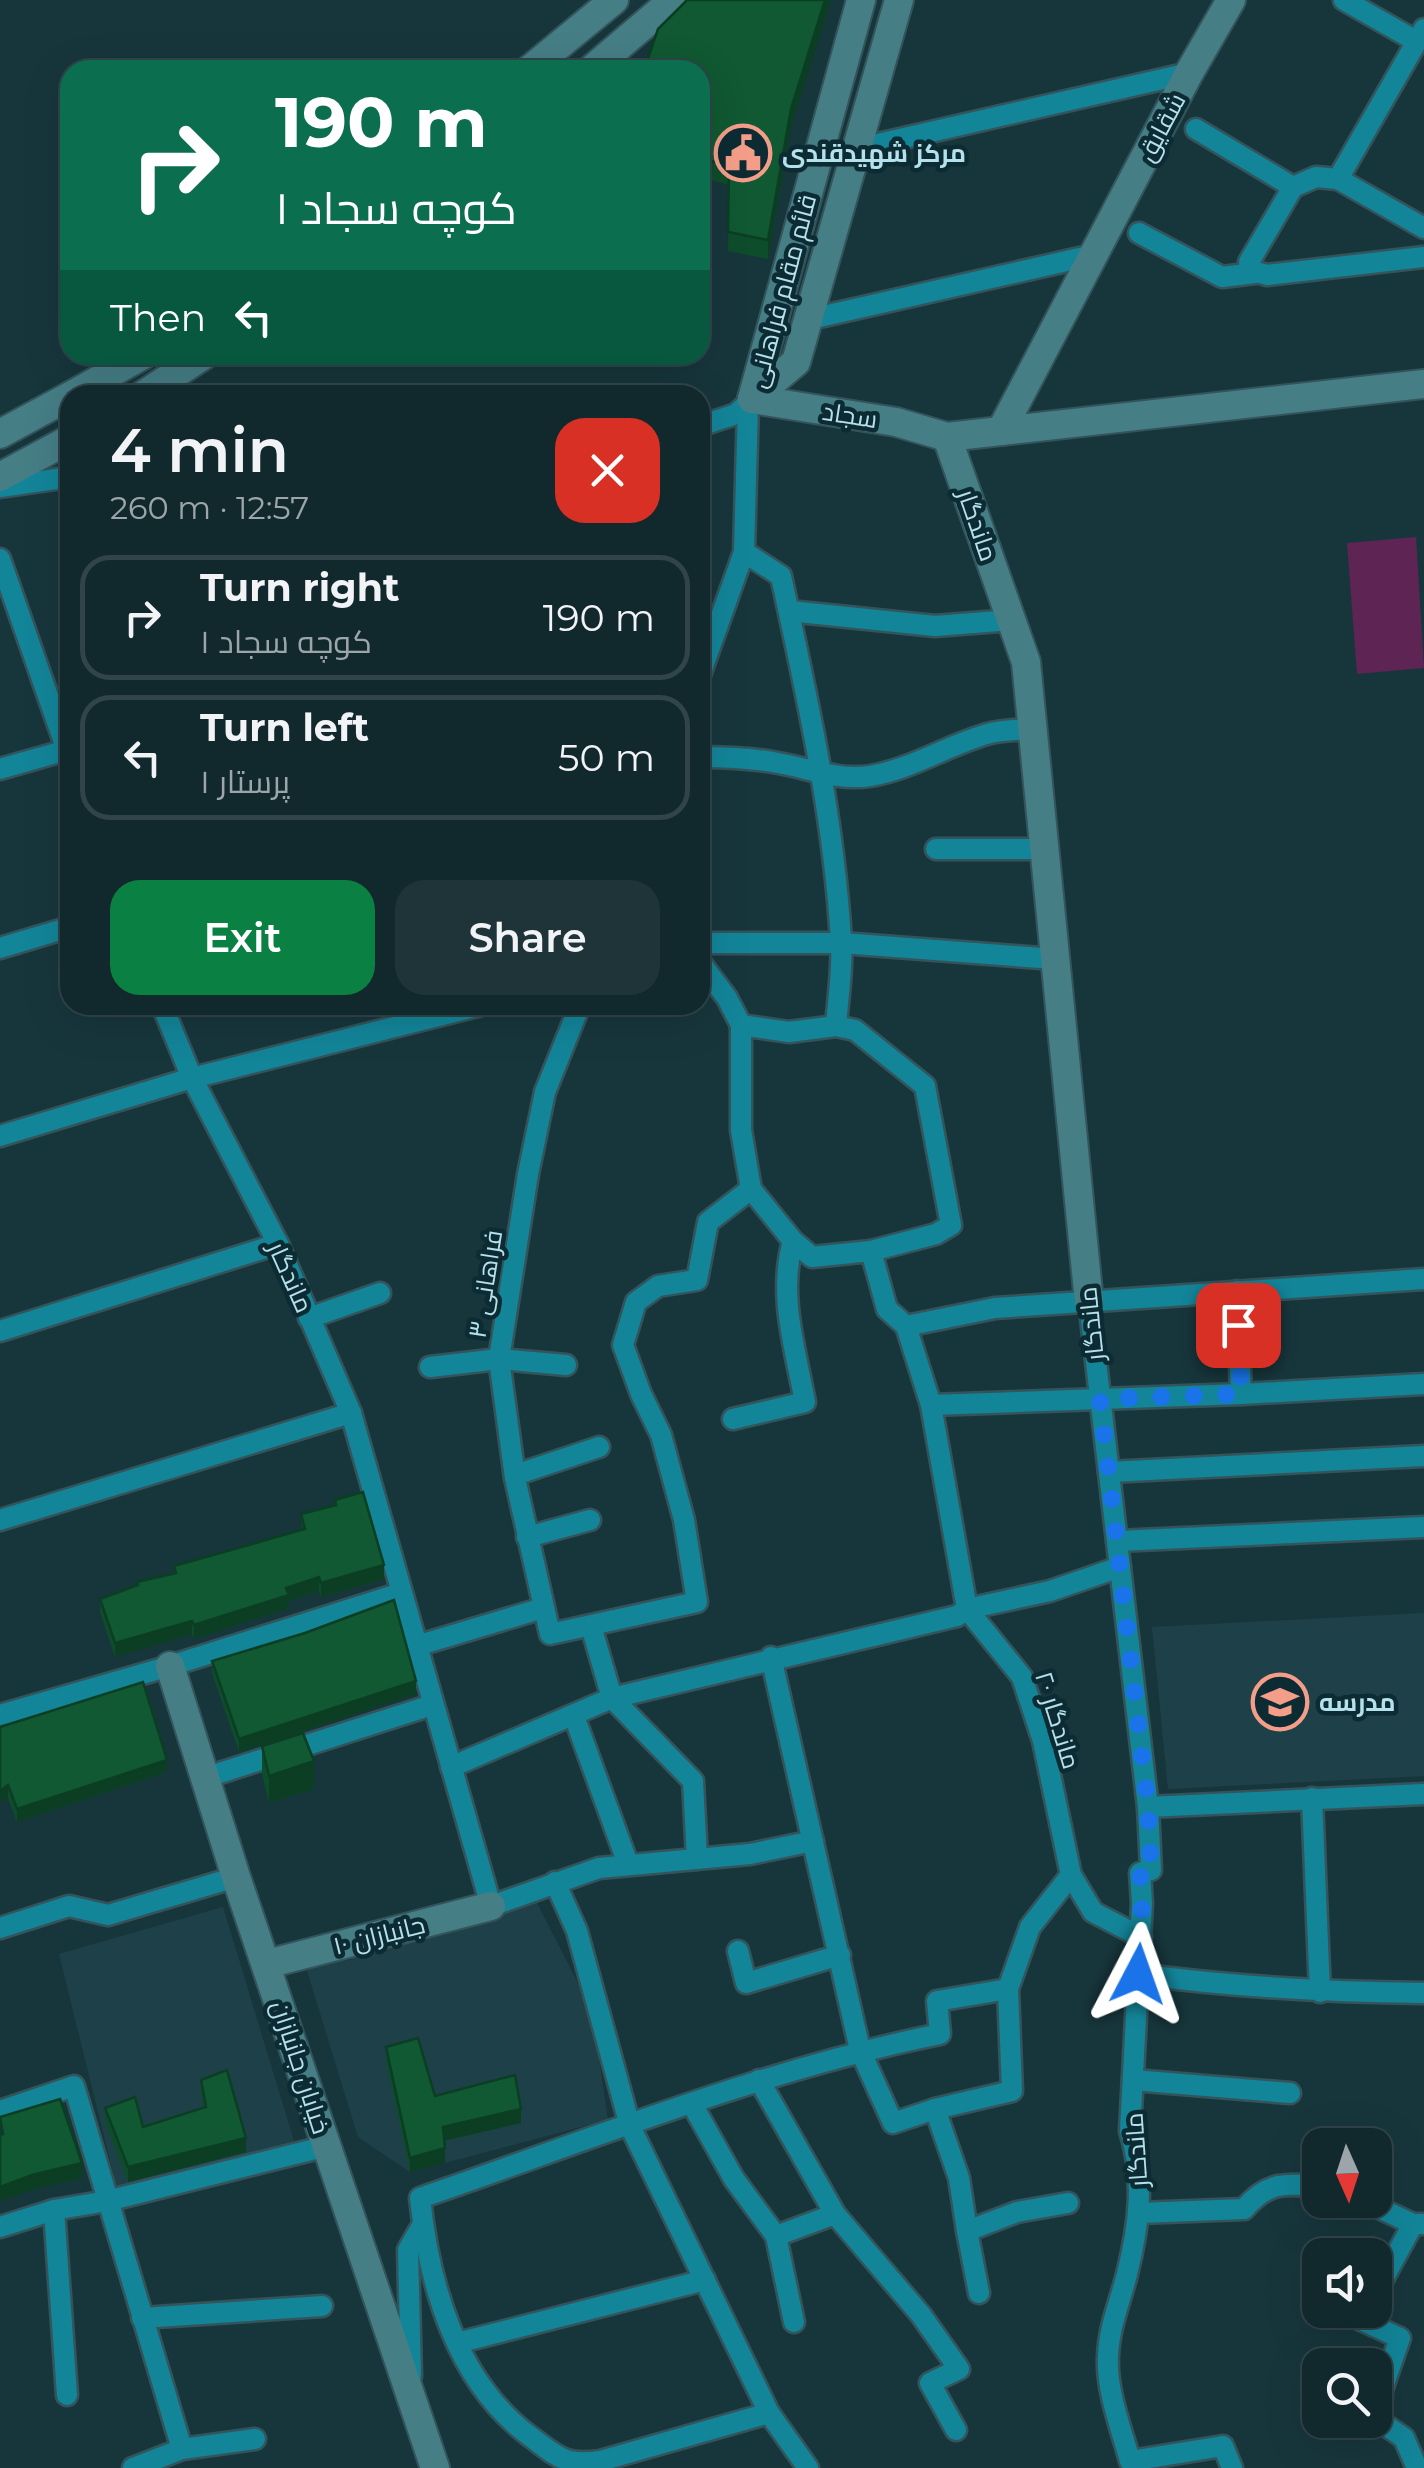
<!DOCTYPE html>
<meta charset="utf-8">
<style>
:root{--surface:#11282d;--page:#1e3439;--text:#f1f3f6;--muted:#9ca6aa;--line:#304449;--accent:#0b8043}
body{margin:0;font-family:Montserrat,Cairo,sans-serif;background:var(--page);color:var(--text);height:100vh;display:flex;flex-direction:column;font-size:38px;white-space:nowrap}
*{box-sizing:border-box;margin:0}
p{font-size:32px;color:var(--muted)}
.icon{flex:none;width:55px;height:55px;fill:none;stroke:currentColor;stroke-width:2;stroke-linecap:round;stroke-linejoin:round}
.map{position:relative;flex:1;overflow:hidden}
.panel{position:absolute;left:60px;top:385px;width:650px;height:630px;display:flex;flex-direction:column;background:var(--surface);border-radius:30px;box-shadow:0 10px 40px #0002,0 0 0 2px var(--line)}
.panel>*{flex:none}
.banner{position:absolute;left:60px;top:60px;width:650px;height:305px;border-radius:30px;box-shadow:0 10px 40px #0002,0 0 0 2px var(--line);background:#0b6e4f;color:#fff;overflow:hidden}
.needle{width:65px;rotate:177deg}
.controls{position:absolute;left:1302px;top:2128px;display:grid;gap:20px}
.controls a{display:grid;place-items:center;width:90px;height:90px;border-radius:20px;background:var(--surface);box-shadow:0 10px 40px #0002,0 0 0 2px var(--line);font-size:50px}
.pin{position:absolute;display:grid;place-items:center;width:85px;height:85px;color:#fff;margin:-42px;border-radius:20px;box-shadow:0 5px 15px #0006}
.me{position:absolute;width:110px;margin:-55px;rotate:4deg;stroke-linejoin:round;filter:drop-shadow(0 0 8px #0008)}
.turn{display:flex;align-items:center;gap:35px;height:210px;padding:0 50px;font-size:45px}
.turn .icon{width:130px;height:130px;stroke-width:2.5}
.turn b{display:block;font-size:70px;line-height:85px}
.then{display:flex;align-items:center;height:95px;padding:0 50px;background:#0003;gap:20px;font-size:38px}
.round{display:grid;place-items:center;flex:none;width:105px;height:105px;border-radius:30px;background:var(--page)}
.summary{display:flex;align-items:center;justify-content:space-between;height:170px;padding:0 50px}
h1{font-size:60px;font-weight:600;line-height:75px}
.button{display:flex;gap:20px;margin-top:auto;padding:20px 50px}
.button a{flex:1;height:115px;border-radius:30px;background:var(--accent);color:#fff;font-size:40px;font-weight:600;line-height:115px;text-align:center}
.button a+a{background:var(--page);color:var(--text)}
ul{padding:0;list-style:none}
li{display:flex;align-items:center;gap:30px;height:125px;margin:0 20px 15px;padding:0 30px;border:5px solid var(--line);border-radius:30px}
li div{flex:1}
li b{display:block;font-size:38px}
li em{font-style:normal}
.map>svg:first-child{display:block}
.built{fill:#1e4149}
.green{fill:#5d2454}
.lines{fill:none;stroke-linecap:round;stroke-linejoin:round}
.street-casing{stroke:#33545b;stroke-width:25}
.secondary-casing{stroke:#33545b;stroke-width:32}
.street{stroke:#138599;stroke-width:20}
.secondary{stroke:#467e86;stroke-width:28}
.wall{fill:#0e4d2b}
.shaded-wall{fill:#0b3e23}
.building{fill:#105932;stroke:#0b3e23;stroke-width:2.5}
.route{stroke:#1a73e8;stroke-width:18;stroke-dasharray:0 32.4}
.labels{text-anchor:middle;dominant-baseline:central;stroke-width:9;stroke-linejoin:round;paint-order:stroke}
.street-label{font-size:25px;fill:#b5e1ec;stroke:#0c2b32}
.poi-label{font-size:25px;font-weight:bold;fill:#b5e1ec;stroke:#0c2b32;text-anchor:start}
</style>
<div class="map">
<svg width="1424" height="2468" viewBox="0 0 1424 2468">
<rect width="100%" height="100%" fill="#17363c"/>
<g class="built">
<path d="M 1424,1613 L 1424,1776 L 1168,1789 L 1152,1627 Z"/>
<path d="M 534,1897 L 592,2011 L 608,2120 L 410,2172 L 358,2137 L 305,1964 L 351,1960 L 355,1949 L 496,1919 L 497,1910 Z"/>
<path d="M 223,1907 L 294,2141 L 117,2189 L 59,1954 Z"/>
</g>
<path class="green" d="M 1416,537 L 1424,668 L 1357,674 L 1347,543 Z"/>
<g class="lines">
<g class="street-casing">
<g id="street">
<path d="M 1344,0 L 1416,41"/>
<path d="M 1196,129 L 1293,187"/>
<path d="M 856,149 L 1189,73"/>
<path d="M 1338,179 L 1424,29"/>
<path d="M 1424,228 L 1338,179 L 1316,177 L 1293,187 L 1249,262 L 1250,270 L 1267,275 L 1424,257"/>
<path d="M 1139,233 L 1222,277 L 1255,273"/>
<path d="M 806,320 L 1093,255"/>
<path d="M 700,426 L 736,414 L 752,399"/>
<path d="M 0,487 L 70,477"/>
<path d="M 744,552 L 781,576 C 807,696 834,818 841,941 C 843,969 838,998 836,1026"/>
<path d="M 0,559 L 70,759"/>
<path d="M 789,611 L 935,626 L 1012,620"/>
<path d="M 700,675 L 744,552 L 748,404"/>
<path d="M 700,757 C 726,757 752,758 778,763 C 808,768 838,781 870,776 C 912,769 946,746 987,734 C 1001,730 1018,730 1033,729"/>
<path d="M 0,769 L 70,749"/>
<path d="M 936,849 L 1045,849"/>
<path d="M 700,943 L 842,943 L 1054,959"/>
<path d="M 0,948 L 70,927"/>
<path d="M 700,962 L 727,998 L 741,1025"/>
<path d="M 162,1005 L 192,1078 L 278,1244 L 351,1413 L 491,1906 L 599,1868 L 750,1854 L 813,1841"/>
<path d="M 580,1005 L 545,1092 L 528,1174 L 499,1359 L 515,1478 L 550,1634 L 697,1602 L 684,1520 L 661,1435 L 641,1394 L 623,1345 L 636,1302 L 658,1286 L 697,1280 L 708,1222 L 751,1189 L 793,1241 L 812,1257 L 871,1251 L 887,1309 L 906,1326 L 995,1308 L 1424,1279"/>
<path d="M 0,1136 L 192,1078 L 482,1005"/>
<path d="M 751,1189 L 741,1130 L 741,1025 L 789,1032 L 836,1026 L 855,1030 L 925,1086 L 951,1225 L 936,1234 L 871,1251"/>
<path d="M 1237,1291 L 1241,1394"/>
<path d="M 1089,1302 L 1148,1807 L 1151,1870 L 1140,1873 L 1142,1903 L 1130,2131 C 1145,2179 1139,2226 1127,2274 C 1120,2302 1109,2327 1108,2356 C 1106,2390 1121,2428 1130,2461 L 1223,2446 L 1232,2468"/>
<path d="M 309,1318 L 380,1293"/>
<path d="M 906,1326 L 931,1405 L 967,1609 L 1022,1677 L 1043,1741 L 1071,1875 L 1093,1912 L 1141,1937"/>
<path d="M 0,1331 L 278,1244"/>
<path d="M 430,1367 L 499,1359 L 566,1365"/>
<path d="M 931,1405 L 1241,1394 L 1424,1384"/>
<path d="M 733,1419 L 805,1402 C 795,1348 778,1295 793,1241"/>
<path d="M 1109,1472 L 1424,1456"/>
<path d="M 515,1475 L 599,1447"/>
<path d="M 0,1520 L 351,1413"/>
<path d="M 527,1537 L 590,1520"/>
<path d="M 1117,1541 L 1424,1527"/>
<path d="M 591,1626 L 612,1698 L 693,1781 L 697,1859"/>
<path d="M 416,1646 L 543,1608"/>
<path d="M 771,1657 L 860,2050 L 893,2123 L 935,2109 L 1012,2091 L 1008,1989 L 1030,1927 L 1071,1875"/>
<path d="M 0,1715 L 170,1666 L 401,1593"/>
<path d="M 574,1716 L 628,1864"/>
<path d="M 451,1767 L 612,1698 L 957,1616 L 967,1609 L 1050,1591 L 1120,1567"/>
<path d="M 204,1778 L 432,1705"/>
<path d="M 1312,1798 L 1320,1992"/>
<path d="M 1148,1807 L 1424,1794"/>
<path d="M 555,1882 L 577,1931 L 630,2126 L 769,2413 L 808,2468"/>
<path d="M 0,1928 L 69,1906 L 108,1915 L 236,1877"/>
<path d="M 738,1951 L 746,1983 L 840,1955"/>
<path d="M 1138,1974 C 1233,1987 1327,1992 1424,1993"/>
<path d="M 759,2080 L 835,2214 L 921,2315 L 959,2369 L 930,2383 L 956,2430"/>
<path d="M 1133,2080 L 1290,2093"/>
<path d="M 692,2104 L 734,2179 L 776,2236 L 794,2322"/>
<path d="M 935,2109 L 959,2178 L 967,2231"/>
<path d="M 0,2111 L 74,2086 L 182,2449"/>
<path d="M 1362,2200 L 1413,2224 L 1422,2224"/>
<path d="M 54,2210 L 67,2395"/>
<path d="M 1139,2213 L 1244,2209 C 1268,2181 1286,2183 1320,2187"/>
<path d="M 0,2227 L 54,2210 L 107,2201 L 327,2146"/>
<path d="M 776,2236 L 835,2214"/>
<path d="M 979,2293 L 967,2231 L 1017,2212 L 1068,2203"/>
<path d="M 1375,2294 L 1413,2224"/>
<path d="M 1367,2310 L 1361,2320 L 1400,2338 L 1382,2390 L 1381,2422 L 1404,2438 L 1417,2468"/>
<path d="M 142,2318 L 322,2306"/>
<path d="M 457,2343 L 705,2280"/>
<path d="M 411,2376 L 408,2250 L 423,2224"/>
<path d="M 769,2413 L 600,2461 C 565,2466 558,2457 531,2437 C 457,2383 429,2286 420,2198 C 592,2139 762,2070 940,2034 L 937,2001 L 1008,1989"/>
<path d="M 133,2468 L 182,2449 L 255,2439"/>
</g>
</g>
<g class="secondary-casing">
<g id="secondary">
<path d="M 529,70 L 614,0"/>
<path d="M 591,70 L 673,0"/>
<path d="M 72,395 L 143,355"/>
<path d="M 143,395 L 204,355"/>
<path d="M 752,399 L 896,422 L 947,437 L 1424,384"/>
<path d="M 752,399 L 796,362 L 899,0"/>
<path d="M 752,399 L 861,0"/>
<path d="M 1001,431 L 1189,73 L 1231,0"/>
<path d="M 0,434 L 70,396"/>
<path d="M 947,437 L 1026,662 L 1089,1302"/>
<path d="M 0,477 L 70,439"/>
<path d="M 170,1666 L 236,1877 L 435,2468"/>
<path d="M 267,1964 L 491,1906"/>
</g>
</g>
<use href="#street" class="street"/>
<use href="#secondary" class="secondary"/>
</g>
<g class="wall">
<path d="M 700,70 L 791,128 L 768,259 L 728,251 L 729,185 L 700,177 Z"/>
<path d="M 335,1500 L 384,1579 L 321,1597 L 319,1591 L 289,1601 L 289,1608 L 194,1639 L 192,1634 L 115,1657 L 100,1612 L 100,1599 L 174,1573 L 174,1566 L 302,1530 L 301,1514 L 335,1505 Z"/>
<path d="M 212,1661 L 416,1694 L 239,1752 L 212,1673 Z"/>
<path d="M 0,1727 L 167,1772 L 17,1822 L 8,1798 Z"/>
<path d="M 262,1746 L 314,1789 L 269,1803 L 262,1774 Z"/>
<path d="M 386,2047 L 435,2096 L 521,2123 L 445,2141 L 445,2163 L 410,2172 L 386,2061 Z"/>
<path d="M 201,2080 L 246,2152 L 128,2182 L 105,2122 L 105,2108 L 143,2127 L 204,2108 L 201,2094 Z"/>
</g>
<g class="shaded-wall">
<path d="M 825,0 L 831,0 L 791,128 L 768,259 L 768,240 L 791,109 Z"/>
<path d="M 384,1565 L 384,1579 L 321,1597 L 321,1583 Z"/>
<path d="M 319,1577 L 319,1591 L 289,1601 L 289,1608 L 194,1639 L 194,1625 L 286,1588 Z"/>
<path d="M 192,1621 L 192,1634 L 115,1657 L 115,1643 Z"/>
<path d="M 416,1681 L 416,1694 L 239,1752 L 239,1739 Z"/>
<path d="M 167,1760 L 167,1772 L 17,1822 L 17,1809 Z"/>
<path d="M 314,1761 L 314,1789 L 269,1803 L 269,1776 Z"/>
<path d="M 8,1785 L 8,1798 L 0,1803 L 0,1791 Z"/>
<path d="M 521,2109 L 521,2123 L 443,2141 L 443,2127 Z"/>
<path d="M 246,2138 L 246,2152 L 128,2182 L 128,2167 Z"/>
<path d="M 445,2148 L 445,2163 L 410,2172 L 410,2158 Z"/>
<path d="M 82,2163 L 82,2178 L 32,2190 L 0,2201 L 0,2187 L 32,2175 Z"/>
</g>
<g class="building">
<path d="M 687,0 L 825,0 L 791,109 L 768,240 L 728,232 L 729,166 L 700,158 L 700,70 L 644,70 L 658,29 Z"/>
<path d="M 363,1492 L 384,1565 L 321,1583 L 319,1577 L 286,1588 L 289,1595 L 194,1625 L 192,1621 L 115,1643 L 100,1599 L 138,1585 L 137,1582 L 176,1573 L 174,1566 L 305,1529 L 301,1514 L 336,1505 L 335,1500 Z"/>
<path d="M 394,1600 L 416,1681 L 239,1739 L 212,1661 L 305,1633 Z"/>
<path d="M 143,1682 L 167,1760 L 17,1809 L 8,1785 L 0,1791 L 0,1727 Z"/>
<path d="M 303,1733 L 314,1761 L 269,1776 L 262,1746 Z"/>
<path d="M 418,2038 L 435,2096 L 515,2075 L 521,2109 L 443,2127 L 445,2148 L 410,2158 L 386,2047 Z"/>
<path d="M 227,2070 L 246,2138 L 128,2167 L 105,2108 L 135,2097 L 143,2127 L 206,2107 L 201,2080 Z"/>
<path d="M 60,2099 L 82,2163 L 32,2175 L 0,2187 L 0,2135 L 3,2134 L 0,2117 Z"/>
</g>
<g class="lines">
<path class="route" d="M 1138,1974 L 1142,1904 L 1140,1873 L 1151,1870 L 1148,1807 L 1100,1399 L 1241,1394 L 1238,1325"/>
</g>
<defs>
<g id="civic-ring" transform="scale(2.875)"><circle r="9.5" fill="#0c2b32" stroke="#f49e89" stroke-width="1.5"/><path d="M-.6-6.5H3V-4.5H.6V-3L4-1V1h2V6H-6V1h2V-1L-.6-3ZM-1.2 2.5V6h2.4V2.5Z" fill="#f49e89"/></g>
<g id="school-ring" transform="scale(2.875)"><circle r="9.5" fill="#0c2b32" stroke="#f49e89" stroke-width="1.5"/><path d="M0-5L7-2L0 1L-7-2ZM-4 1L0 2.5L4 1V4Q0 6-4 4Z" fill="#f49e89"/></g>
</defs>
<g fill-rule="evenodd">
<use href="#civic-ring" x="743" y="153"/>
<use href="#school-ring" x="1280" y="1702"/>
</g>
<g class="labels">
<g class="street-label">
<text transform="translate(1161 127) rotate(-62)">شقایق</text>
<text transform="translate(782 291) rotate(-75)">قائم مقام فراهانی</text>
<text transform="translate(850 415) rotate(9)">سجاد</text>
<text transform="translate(978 525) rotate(71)">ماندگار</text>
<text transform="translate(291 1277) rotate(66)">ماندگار</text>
<text transform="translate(485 1284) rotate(-81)">فراهانی ۳</text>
<text transform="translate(1091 1324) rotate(-96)">ماندگار</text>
<text transform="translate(1058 1720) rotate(73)">ماندگار ۲۰</text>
<text transform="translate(379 1935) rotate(-14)">جانبازان ۱۰</text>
<text transform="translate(301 2067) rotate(72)">خیابان جانبازان</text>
<text transform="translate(1136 2150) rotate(-94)">ماندگار</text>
</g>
<g class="poi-label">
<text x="782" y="153">مرکز شهیدقندی</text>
<text x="1319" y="1702">مدرسه</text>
</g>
</g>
</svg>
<div class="controls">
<a><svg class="needle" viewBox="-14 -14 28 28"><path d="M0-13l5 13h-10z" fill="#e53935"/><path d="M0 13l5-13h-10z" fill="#9ca6aa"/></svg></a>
<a><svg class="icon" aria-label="sound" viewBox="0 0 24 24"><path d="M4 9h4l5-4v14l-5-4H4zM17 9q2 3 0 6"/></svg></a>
<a><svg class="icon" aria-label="search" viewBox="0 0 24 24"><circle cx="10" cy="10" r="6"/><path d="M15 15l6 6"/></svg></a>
</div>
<div class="pin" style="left:1238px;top:1325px;background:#d93025"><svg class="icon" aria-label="arrive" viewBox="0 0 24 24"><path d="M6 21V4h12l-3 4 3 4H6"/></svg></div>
<svg class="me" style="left:1138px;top:1974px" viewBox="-20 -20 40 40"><path d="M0-17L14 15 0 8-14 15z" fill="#1a73e8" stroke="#fff" stroke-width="4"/></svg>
<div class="banner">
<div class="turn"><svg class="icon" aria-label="right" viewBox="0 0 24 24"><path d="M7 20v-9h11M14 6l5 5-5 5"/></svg><div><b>190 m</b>کوچه سجاد ۱</div></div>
<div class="then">Then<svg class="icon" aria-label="left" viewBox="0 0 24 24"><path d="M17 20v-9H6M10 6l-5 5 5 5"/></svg></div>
</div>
<section class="panel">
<div class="summary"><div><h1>4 min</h1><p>260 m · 12:57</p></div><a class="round" style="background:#d93025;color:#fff"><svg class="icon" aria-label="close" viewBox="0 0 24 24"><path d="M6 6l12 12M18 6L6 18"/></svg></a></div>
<ul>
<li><svg class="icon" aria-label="right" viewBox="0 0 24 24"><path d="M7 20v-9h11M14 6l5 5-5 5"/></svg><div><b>Turn right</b><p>کوچه سجاد ۱</p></div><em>190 m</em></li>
<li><svg class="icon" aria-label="left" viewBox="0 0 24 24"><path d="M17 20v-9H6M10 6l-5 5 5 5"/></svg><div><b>Turn left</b><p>پرستار ۱</p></div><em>50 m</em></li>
</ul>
<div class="button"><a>Exit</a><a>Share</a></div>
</section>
</div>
